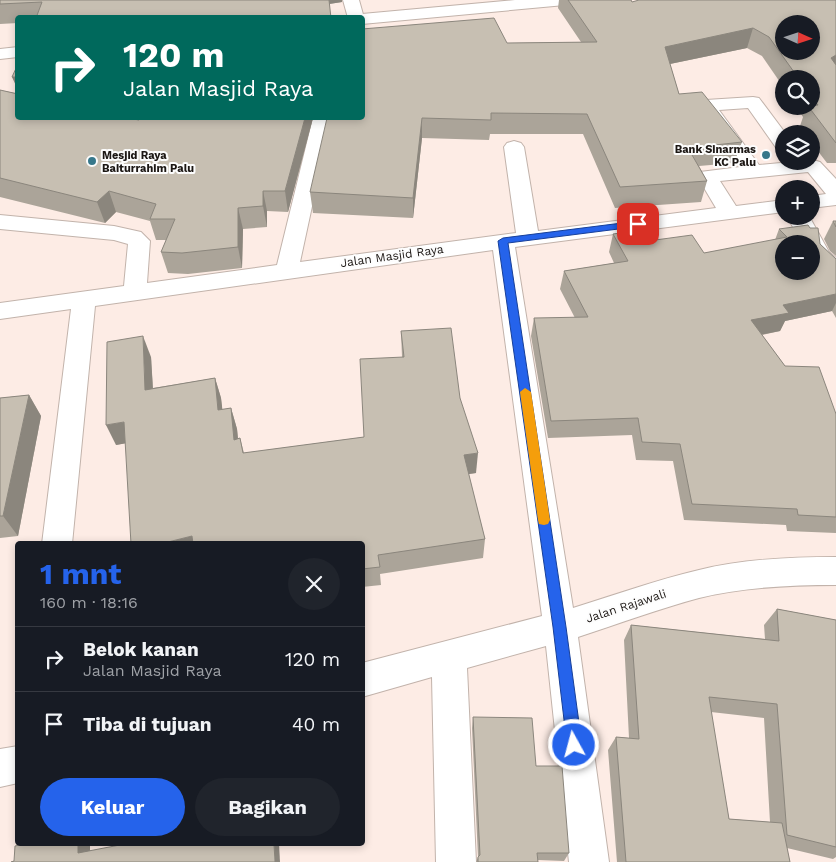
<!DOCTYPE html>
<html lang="id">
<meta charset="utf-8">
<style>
:root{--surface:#171b24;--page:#20242c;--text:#f1f3f6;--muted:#9ea1a6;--line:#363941;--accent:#2563eb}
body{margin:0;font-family:"Work Sans",sans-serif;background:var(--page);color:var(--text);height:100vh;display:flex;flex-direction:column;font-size:19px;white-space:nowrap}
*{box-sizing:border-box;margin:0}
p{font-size:16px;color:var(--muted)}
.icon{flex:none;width:28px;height:28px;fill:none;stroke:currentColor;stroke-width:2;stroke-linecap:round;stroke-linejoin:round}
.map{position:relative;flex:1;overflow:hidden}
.sheet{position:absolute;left:15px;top:541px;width:350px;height:305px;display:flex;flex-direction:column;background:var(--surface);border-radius:5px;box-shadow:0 2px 8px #0003}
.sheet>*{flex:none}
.hud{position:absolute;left:15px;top:15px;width:350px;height:105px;border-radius:5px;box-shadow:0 2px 8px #0003;background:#00695c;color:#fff;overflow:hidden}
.needle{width:32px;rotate:93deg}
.tools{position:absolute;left:775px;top:15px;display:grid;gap:10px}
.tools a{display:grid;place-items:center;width:45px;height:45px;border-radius:50%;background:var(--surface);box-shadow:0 2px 8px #0003;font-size:25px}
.pin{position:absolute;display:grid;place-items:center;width:42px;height:42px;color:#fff;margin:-21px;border-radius:10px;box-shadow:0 2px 8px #0006}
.me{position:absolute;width:55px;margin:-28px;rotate:353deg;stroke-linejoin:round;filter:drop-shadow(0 0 4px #0008)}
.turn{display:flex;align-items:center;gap:18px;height:105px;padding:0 25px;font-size:22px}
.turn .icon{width:65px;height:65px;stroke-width:2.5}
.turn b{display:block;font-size:35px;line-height:42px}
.round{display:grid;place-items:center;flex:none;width:52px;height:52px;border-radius:26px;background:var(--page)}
.summary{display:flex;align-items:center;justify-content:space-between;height:85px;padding:0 25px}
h1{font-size:30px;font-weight:700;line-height:38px;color:var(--accent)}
.primary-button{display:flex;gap:10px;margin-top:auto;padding:10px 25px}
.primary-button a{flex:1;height:58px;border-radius:30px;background:var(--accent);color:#fff;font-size:20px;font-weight:700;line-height:58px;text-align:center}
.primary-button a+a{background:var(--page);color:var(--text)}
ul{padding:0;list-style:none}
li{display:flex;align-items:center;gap:15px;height:65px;padding:0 25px;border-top:1px solid var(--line)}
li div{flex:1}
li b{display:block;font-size:19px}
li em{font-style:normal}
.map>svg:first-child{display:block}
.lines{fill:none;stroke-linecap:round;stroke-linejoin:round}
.minor-casing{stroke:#c2b3ab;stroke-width:2}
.highway-casing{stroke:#c2b3ab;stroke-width:2}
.minor{fill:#fff;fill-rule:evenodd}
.highway{fill:#fff;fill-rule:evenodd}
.wall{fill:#aba499;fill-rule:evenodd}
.shaded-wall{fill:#8b867d}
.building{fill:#c7bfb2;stroke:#8b867d;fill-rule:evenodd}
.route{fill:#2563eb;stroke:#184099}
.slow{fill:#f59e0b}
.poi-dot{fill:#37788b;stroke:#fdfdfd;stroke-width:2}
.labels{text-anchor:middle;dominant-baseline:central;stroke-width:4;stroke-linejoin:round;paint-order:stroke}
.far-poi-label{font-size:11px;font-weight:bold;fill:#1c1714;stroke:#fdfdfd;text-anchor:end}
.street-label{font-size:12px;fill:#1c1714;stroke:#fdfdfd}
</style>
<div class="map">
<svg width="836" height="862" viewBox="0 0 836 862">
<rect width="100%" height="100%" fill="#fdece5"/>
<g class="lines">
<g class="minor-casing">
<g id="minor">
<path d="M 343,0 L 359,0 L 364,18 L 362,20 L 362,18 L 348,18 Z"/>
<path d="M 753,97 L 759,98 L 786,134 L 784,134 L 784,151 L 777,149 L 748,108 L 719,110 L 759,165 L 813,160 L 820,162 L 836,179 L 836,205 L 811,208 L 811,196 L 826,194 L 808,172 L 720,181 L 736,206 L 784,200 L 784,212 L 515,247 L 573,608 C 615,595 656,580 699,570 C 743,559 790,557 836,557 L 836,585 C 791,585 743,587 699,598 C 658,609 618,624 578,637 L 609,862 L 569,862 L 546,646 L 467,668 L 476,862 L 436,862 L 432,677 L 362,697 L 362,663 L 542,616 L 493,250 L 95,306 L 72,544 L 42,544 L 71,309 L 0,319 L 0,303 L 124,286 L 128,244 L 114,240 L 0,229 L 0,215 L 114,226 L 141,232 L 150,241 L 147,283 L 277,265 L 313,118 L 331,118 L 300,262 L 516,233 L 504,147 L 507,143 L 514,141 L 521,143 L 524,147 L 538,231 L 716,208 L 697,176 L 700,172 L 740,167 L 697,105 L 700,101 L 706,100 Z"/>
<path d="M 787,216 L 809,216 L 829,252 L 836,258 L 836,278 L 828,276 L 812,261 L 811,244 L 802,244 Z"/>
<path d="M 18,746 L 18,783 L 0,787 L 0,749 Z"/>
</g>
</g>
<g class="highway-casing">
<g id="highway">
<path d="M 515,0 L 573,0 L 570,3 L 565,5 L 362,24 L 362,18 L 355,18 L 362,14 Z"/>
<path d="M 18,47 L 18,57 L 0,59 L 0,49 Z"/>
</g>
</g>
<use href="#minor" class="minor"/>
<use href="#highway" class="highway"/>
</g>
<g class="wall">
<path d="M 0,0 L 167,1 L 342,0 L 342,2 L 329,4 L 331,18 L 18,18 L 18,23 L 0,24 Z"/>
<path d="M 559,0 L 631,0 L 632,2 L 836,0 L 836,163 L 827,163 L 811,142 L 811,134 L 805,134 L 800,126 L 803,117 L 796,106 L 811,106 L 811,79 L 784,79 L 784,88 L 762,56 L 747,48 L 670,64 L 679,94 L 742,142 L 734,163 L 699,166 L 707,181 L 701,202 L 615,208 L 583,134 L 490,134 L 489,140 L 422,138 L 413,218 L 313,213 L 310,192 L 507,43 L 581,42 L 558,8 Z"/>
<path d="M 0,90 L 139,120 L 313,118 L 288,212 L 267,211 L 267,227 L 243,229 L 242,268 L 188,274 L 168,273 L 161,252 L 166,240 L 156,240 L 150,221 L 116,212 L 105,223 L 0,197 Z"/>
<path d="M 833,221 L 836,221 L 836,256 L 830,251 L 824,239 Z"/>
<path d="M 779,229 L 820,244 L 836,259 L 836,318 L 832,311 L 785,321 L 780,331 L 762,335 L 785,366 L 836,414 L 836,533 L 787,531 L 786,525 L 684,520 L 673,461 L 636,460 L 632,435 L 548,438 L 531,336 L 534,318 L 575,318 L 560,289 L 564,271 L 614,263 L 609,252 L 613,234 L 704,253 L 775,240 Z"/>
<path d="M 401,331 L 460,398 L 476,473 L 468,474 L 485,539 L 483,558 L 380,574 L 381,585 L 362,587 L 362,544 L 126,443 L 116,445 L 151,357 L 153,388 L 215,378 L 221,398 L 222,410 L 231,408 L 237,429 L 238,439 L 240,438 L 244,453 L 364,437 L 402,357 Z"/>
<path d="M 29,395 L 41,416 L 18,536 L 0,538 L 0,398 Z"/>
<path d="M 777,609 L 836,620 L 836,857 L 833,859 L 787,848 L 790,862 L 617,862 L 608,750 L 616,737 L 629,738 L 624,640 L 631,625 L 765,639 L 764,625 ZM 711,712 L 764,718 L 770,822 L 729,819 Z"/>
<path d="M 473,717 L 536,766 L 569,853 L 564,861 L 538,860 L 538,862 L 476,862 L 478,857 L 472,728 Z"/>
</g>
<g class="shaded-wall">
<path d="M 329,0 L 342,0 L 342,2 L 329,4 Z"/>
<path d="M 753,28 L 747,48 L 660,66 L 665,47 Z"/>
<path d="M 836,55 L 836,71 L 831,58 Z"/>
<path d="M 12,77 L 18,77 L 18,90 Z"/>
<path d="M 305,118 L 313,118 L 288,212 L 285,191 Z"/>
<path d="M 422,118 L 422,138 L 413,218 L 413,198 Z"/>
<path d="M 109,191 L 116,212 L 105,223 L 97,202 Z"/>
<path d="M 263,191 L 267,211 L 267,227 L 263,206 Z"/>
<path d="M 238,208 L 243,229 L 242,268 L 238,247 Z"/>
<path d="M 836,294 L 836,303 L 832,311 L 785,321 L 780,331 L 743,338 L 751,320 L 783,305 Z"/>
<path d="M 143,336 L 151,357 L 154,410 L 145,390 Z"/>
<path d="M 215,378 L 221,398 L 225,431 L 218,410 Z"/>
<path d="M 29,395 L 41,416 L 18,536 L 3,516 Z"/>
<path d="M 231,408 L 237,429 L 240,460 L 234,440 Z"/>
<path d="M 124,422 L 133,442 L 116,445 L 106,425 Z"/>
<path d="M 478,453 L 476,473 L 462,475 L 464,455 Z"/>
<path d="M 192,536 L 195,544 L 160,544 Z"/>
<path d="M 78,844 L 90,844 L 90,860 L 78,853 Z"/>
<path d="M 274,844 L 279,844 L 280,862 L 275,862 Z"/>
</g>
<g class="building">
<path d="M 0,0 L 329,0 L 331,18 L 36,18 L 42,2 L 0,4 Z"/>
<path d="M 568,0 L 631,0 L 632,2 L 639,0 L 836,0 L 836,55 L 831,58 L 836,65 L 836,143 L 808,106 L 818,105 L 811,96 L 811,79 L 799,79 L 769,37 L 753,28 L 665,47 L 679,94 L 702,92 L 742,142 L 688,148 L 707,181 L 620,187 L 587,114 L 491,113 L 491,120 L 422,118 L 413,198 L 310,192 L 327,118 L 362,118 L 362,29 L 494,18 L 507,43 L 597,42 ZM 784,24 L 811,24 L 811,51 L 784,51 Z"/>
<path d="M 18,64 L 18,77 L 12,77 Z"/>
<path d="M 0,90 L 18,94 L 18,118 L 128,118 L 139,120 L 140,118 L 305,118 L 285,191 L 263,191 L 263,206 L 238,208 L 238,247 L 182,253 L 161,252 L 175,219 L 150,219 L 156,204 L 109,191 L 97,202 L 0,178 Z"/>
<path d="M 833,221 L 836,221 L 836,227 Z"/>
<path d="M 808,225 L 810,228 L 818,228 L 820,244 L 836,259 L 836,294 L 783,305 L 789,313 L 751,320 L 785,366 L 819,367 L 836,414 L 836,517 L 798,515 L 797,509 L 692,504 L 680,444 L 642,442 L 638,418 L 551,421 L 534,318 L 588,317 L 564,271 L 628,261 L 613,234 L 641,230 L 648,241 L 692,235 L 704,253 L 787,237 L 779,229 ZM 784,244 L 811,244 L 811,271 L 784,271 Z"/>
<path d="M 451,328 L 460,398 L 478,453 L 464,455 L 485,539 L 378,555 L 380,567 L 362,569 L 362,544 L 193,544 L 192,536 L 160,544 L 131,544 L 124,422 L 106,425 L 107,342 L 143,336 L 145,390 L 215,378 L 218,410 L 231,408 L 234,440 L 240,438 L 243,453 L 364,437 L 360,359 L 404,357 L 401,331 Z"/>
<path d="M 29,395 L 3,516 L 0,516 L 0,398 Z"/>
<path d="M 777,609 L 836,620 L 836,847 L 787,835 L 777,704 L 709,697 L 729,819 L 782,823 L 790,862 L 626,862 L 616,737 L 639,739 L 631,625 L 779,641 Z"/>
<path d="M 473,717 L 532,718 L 536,766 L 562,766 L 569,853 L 537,853 L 538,862 L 478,862 L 478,857 L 480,855 Z"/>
<path d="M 24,844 L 78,844 L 78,853 L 125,844 L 274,844 L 275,862 L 11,862 L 14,861 L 15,846 Z"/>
</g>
<path class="route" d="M 638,221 L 643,224 L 642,226 L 508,243 L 566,627 L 582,745 L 580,750 L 574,752 L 569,750 L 567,745 L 553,627 L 498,241 L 503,238 Z"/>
<path class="slow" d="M 525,388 L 531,392 L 550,520 L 548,524 L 544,525 L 539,524 L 538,520 L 520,392 Z"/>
<g class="poi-dot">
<circle cx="766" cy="155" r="5"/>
<circle cx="92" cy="161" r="5"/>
</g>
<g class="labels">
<g class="far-poi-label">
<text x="756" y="149">Bank Sinarmas<tspan x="756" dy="13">KC Palu</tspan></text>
<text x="102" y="155" text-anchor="start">Mesjid Raya<tspan x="102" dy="13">Baiturrahim Palu</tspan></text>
</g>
<g class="street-label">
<text transform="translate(392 256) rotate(-8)">Jalan Masjid Raya</text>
<text transform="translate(626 606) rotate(-18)">Jalan Rajawali</text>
</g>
</g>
</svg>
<div class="tools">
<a><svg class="needle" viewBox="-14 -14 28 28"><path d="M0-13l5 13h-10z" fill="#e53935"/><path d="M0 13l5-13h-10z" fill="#9ea1a6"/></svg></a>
<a><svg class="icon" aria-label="search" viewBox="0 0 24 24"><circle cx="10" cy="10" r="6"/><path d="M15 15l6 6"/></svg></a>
<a><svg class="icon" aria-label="layers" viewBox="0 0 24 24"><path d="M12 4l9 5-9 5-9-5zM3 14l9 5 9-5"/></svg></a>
<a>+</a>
<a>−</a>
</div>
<div class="pin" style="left:638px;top:224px;background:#d93025"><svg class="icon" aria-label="arrive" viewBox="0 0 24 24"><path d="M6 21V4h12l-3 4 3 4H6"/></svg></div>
<svg class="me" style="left:574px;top:745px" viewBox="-20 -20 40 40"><circle r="17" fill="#2563eb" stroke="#fff" stroke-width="3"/><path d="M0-11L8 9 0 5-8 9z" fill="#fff"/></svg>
<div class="hud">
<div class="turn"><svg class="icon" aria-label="right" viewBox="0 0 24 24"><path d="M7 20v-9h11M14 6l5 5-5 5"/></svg><div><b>120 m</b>Jalan Masjid Raya</div></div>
</div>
<section class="sheet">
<div class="summary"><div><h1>1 mnt</h1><p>160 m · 18:16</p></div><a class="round"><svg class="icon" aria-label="close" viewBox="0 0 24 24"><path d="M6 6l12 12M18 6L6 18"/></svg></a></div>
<ul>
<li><svg class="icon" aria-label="right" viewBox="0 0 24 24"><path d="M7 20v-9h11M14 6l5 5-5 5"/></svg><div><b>Belok kanan</b><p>Jalan Masjid Raya</p></div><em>120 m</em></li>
<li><svg class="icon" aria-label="arrive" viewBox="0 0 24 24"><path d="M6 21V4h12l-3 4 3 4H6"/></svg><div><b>Tiba di tujuan</b></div><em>40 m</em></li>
</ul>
<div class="primary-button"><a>Keluar</a><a>Bagikan</a></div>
</section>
</div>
